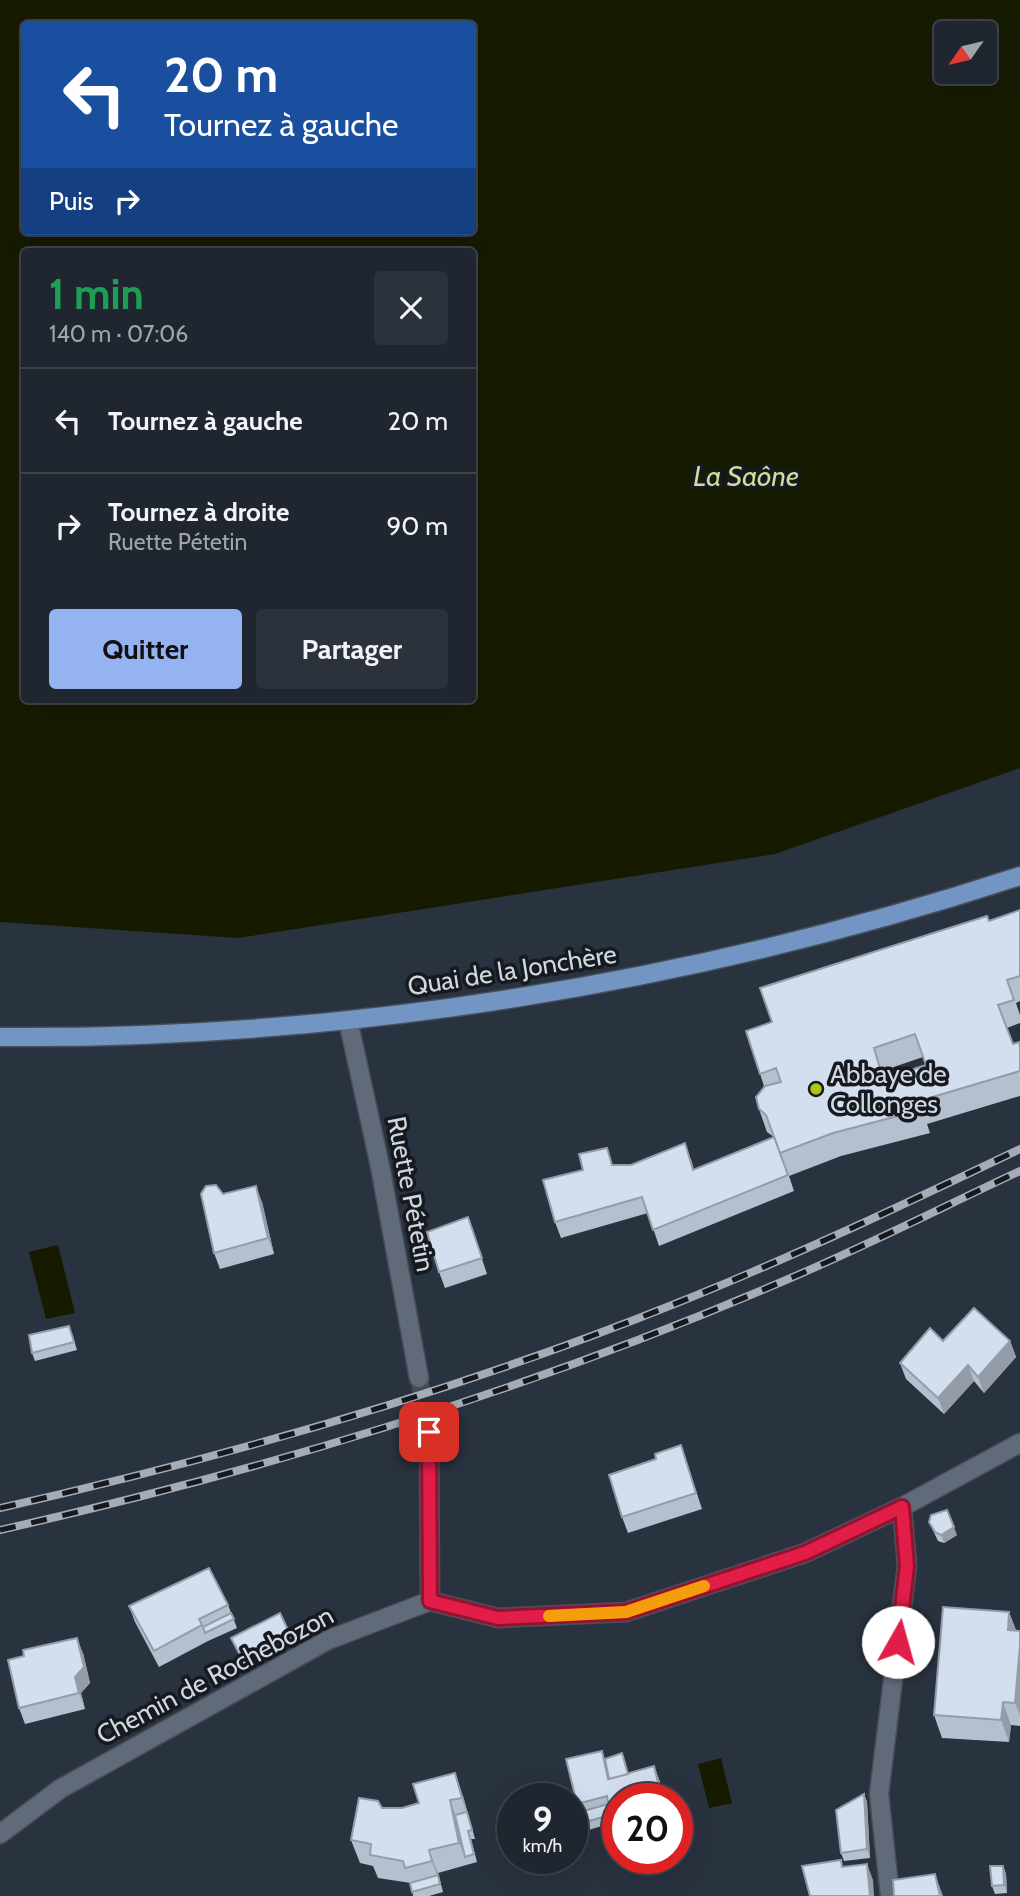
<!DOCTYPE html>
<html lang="fr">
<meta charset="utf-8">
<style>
:root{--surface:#1f262f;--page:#2c323b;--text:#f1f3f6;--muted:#a1a5aa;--line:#3c434b;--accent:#95b2f1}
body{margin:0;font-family:Cabin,sans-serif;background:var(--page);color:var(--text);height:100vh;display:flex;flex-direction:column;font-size:26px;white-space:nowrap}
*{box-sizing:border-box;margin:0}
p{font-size:23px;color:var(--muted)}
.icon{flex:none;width:38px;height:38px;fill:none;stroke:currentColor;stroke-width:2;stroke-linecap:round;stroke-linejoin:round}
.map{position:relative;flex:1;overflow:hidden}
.sheet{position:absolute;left:21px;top:248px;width:455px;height:455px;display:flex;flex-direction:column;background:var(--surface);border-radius:7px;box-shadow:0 7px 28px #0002,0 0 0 2px var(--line)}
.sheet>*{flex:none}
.hud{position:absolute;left:21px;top:21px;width:455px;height:214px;border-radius:7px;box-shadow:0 7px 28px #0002,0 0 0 2px var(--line);background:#1a4fa0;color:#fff;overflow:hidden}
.needle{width:46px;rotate:236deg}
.buttons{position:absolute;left:934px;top:21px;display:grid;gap:14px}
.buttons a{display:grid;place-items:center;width:63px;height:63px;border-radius:7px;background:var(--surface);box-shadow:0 7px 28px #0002,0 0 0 2px var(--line);font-size:35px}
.speed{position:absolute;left:497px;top:1783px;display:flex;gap:14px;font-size:35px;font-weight:700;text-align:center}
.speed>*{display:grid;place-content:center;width:91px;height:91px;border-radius:50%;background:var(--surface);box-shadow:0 7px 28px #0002,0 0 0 2px var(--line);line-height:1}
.speed small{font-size:18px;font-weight:400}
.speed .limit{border:10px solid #d22;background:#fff;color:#111}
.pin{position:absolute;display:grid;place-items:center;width:60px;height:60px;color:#fff;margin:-30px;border-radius:14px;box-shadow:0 4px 10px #0006}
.me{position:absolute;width:77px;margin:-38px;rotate:7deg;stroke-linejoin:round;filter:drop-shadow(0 0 5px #0008)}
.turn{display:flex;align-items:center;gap:24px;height:147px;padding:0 28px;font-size:32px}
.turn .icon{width:91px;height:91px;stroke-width:2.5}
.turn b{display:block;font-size:49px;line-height:60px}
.then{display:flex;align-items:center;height:66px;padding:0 28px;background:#0003;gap:14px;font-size:26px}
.round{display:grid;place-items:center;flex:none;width:74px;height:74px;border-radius:7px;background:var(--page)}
.overview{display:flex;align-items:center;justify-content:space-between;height:119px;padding:0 28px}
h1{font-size:42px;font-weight:700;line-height:52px;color:#1e9e55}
.button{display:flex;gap:14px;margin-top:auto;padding:14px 28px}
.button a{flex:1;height:80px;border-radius:7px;background:var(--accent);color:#111;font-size:28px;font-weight:700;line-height:80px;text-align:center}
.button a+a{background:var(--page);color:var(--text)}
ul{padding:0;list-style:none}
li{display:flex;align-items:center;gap:21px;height:105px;padding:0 28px;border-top:2px solid var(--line)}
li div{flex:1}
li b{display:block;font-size:26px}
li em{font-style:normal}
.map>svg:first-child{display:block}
.water{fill:#161b00;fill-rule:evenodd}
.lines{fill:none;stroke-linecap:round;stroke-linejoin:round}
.street-tunnel{stroke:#424b57;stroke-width:18;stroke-dasharray:18 9;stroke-linecap:butt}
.lane-casing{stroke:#474f59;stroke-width:21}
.street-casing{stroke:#474f59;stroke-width:21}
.primary-casing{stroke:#474f59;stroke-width:21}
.lane{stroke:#606a78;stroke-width:18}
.street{stroke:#606a78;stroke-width:18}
.primary{stroke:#7295c4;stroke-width:18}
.rail-casing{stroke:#a5acb5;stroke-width:8}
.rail{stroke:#161a20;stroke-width:5;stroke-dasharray:16;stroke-linecap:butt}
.wall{fill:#b5c0ce;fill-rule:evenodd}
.shaded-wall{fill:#949ca7}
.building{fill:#d3dfef;stroke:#949ca7;stroke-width:2;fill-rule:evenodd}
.route-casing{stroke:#92132f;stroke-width:18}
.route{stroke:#e11d48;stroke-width:12}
.slow{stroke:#f59e0b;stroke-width:12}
.poi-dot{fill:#adc60f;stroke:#161a20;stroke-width:2.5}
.labels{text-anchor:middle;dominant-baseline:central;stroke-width:7;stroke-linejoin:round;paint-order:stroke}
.street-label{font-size:26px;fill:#d1d7df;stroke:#161a20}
.poi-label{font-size:26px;fill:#d1d7df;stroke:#161a20;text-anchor:start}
.water-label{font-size:28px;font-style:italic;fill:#cede94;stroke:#161a20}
</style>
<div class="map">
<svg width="1020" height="1896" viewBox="0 0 1020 1896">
<rect width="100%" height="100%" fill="#29323f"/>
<g class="water">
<path d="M 0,0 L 1020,0 L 1020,768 L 775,854 L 238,938 L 0,922 ZM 24,24 L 472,24 L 472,231 L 24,231 ZM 947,33 L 985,33 L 985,72 L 947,72 ZM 24,252 L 472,252 L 472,700 L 24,700 Z"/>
<path d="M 58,1245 L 75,1313 L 46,1319 L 29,1252 Z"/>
<path d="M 721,1758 L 732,1803 L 709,1808 L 698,1764 Z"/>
</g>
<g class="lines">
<path class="street-tunnel" d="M 419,1378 L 429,1432"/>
<g class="lane-casing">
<path id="lane" d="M 890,1896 L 879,1794 L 907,1566 L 902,1507"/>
</g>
<g class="street-casing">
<g id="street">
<path d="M 348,1020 L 380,1166 L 419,1378"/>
<path d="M 429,1432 L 430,1601"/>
<path d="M 0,1834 L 60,1789 L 328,1640 L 430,1601 L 498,1618 L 626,1612 L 805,1553 L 902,1507 L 1020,1443"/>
</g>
</g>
<g class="primary-casing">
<path id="primary" d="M 0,1037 C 345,1040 693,983 1020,876"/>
</g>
<use href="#lane" class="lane"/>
<use href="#street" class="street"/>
<use href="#primary" class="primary"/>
<g class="rail-casing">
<g id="rail">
<path d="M 0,1508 C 230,1456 458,1391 677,1303 C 793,1257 907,1203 1020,1149"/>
<path d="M 0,1530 C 271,1469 538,1387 793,1277 C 870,1244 945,1206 1020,1171"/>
</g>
</g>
<use href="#rail" class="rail"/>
</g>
<g class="wall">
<path d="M 1020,910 L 1020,1001 L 1016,1003 L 1020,1015 L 1020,1023 L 1007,1028 L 1013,1044 L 1020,1045 L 1020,1096 L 927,1124 L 930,1133 L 841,1156 L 789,1176 L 794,1191 L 659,1246 L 648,1213 L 561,1238 L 555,1222 L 613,1165 L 631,1165 L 691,1159 L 694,1170 L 774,1137 L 767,1132 L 759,1109 L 764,1086 L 746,1031 L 772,1022 L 989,921 ZM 923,1057 L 926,1065 L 885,1078 L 882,1071 Z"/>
<path d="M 223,1194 L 262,1202 L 274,1254 L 220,1269 L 214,1253 Z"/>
<path d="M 468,1217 L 487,1274 L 445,1288 L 439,1272 Z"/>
<path d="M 72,1334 L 77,1350 L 35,1361 L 32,1353 Z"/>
<path d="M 943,1341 L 1010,1341 L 1016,1357 L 984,1393 L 974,1381 L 944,1414 L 906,1379 L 900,1363 Z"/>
<path d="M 681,1445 L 702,1509 L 628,1533 L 622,1517 L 656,1459 Z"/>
<path d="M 929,1522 L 957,1535 L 944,1543 L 938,1541 Z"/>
<path d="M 228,1605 L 237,1628 L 208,1641 L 159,1667 L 135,1622 L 129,1606 Z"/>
<path d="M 1009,1612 L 1016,1630 L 1020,1631 L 1020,1726 L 1011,1725 L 1009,1742 L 942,1738 L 934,1715 Z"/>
<path d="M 291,1636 L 294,1644 L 246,1669 L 231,1638 Z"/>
<path d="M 83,1653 L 90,1683 L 81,1693 L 85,1709 L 25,1724 L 19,1708 Z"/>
<path d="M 625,1761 L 628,1773 L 654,1766 L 660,1782 L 618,1799 L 618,1840 L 612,1823 L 585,1831 L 577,1804 Z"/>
<path d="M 864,1794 L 867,1802 L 870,1858 L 844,1861 L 841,1853 Z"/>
<path d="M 463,1796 L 475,1839 L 471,1839 L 477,1862 L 438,1873 L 443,1892 L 429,1896 L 413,1896 L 411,1883 L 378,1878 L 373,1866 L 360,1863 L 351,1840 L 382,1808 L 402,1808 Z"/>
<path d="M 1003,1866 L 1006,1874 L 1007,1893 L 995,1894 L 992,1886 Z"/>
</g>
<g class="shaded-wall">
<path d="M 256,1186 L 262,1202 L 274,1254 L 268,1238 Z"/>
<path d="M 1010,1341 L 1016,1357 L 984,1393 L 978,1377 Z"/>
<path d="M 968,1365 L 974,1381 L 944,1414 L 938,1398 Z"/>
<path d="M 954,1527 L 957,1535 L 944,1543 L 941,1535 Z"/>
<path d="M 1009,1612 L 1017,1634 L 1008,1630 Z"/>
<path d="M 77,1638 L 83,1653 L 90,1683 L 81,1693 L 85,1709 L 79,1693 L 75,1677 Z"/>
<path d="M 1020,1645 L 1020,1716 L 1015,1703 Z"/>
<path d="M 1003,1702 L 1011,1725 L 1009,1742 L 1001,1720 Z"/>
<path d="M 654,1766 L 660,1782 L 664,1799 L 662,1799 Z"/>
<path d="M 455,1773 L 463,1796 L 475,1839 L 462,1798 Z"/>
<path d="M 864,1794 L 867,1802 L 870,1858 L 867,1849 Z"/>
<path d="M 450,1800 L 458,1823 L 465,1857 L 459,1843 Z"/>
<path d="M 429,1850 L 438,1873 L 443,1892 L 432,1861 Z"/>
<path d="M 867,1864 L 873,1880 L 874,1896 L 870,1896 Z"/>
<path d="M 1003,1866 L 1006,1874 L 1007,1893 L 1004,1885 Z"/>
<path d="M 935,1874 L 943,1896 L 940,1896 Z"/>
</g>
<g class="building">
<path d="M 1020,910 L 1020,976 L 1007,980 L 1014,1000 L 998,1005 L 1013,1044 L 1019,1042 L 1020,1046 L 1020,1071 L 919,1101 L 921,1110 L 833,1133 L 780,1153 L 766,1115 L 759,1109 L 756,1097 L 765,1086 L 781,1082 L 776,1068 L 760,1074 L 746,1031 L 772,1022 L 760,988 L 987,916 L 989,921 ZM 915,1034 L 926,1065 L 883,1079 L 874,1048 Z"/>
<path d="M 774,1137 L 788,1175 L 653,1230 L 642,1197 L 555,1222 L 543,1180 L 583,1170 L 579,1154 L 607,1148 L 612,1165 L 631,1165 L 685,1143 L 693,1170 Z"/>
<path d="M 216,1185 L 223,1194 L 256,1186 L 268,1238 L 214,1253 L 201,1194 L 206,1186 Z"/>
<path d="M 468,1217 L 482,1258 L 439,1272 L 427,1232 Z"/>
<path d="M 974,1308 L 1010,1341 L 978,1377 L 968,1365 L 938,1398 L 900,1363 L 930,1328 L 943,1341 Z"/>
<path d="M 69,1326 L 74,1342 L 32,1353 L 29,1335 Z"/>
<path d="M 681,1445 L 696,1493 L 622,1517 L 609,1475 L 656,1459 L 655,1454 Z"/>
<path d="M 947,1510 L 954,1527 L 941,1535 L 935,1532 L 929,1522 L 931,1515 Z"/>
<path d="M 209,1568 L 228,1605 L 199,1619 L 202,1625 L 154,1651 L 129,1606 Z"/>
<path d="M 943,1607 L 1009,1612 L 1008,1630 L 1020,1631 L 1020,1645 L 1015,1703 L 1003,1702 L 1001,1720 L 934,1715 Z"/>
<path d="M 231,1613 L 234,1619 L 205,1633 L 203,1627 Z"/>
<path d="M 280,1613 L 291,1636 L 243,1661 L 231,1638 Z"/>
<path d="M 77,1638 L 84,1667 L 75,1677 L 79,1693 L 19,1708 L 8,1660 L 24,1656 L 23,1650 Z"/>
<path d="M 602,1751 L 608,1779 L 654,1766 L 662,1799 L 618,1799 L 618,1823 L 612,1825 L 607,1796 L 577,1804 L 566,1759 Z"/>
<path d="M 622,1753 L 628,1774 L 609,1779 L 605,1759 Z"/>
<path d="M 455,1773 L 462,1798 L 450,1800 L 459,1843 L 429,1850 L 432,1861 L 405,1868 L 403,1861 L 370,1855 L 371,1844 L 351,1840 L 359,1798 L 378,1801 L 382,1808 L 402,1808 L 419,1803 L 413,1784 Z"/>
<path d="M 864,1794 L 867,1849 L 841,1853 L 836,1810 Z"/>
<path d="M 608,1804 L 610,1815 L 582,1823 L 580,1812 Z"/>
<path d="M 467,1812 L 472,1830 L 468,1831 L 474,1854 L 465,1857 L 455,1815 Z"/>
<path d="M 841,1860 L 842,1867 L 867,1864 L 870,1896 L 810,1896 L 802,1866 Z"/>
<path d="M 990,1866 L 1003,1866 L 1004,1885 L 992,1886 Z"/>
<path d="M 935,1874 L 940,1896 L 894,1896 L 893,1880 Z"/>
<path d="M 438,1875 L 440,1884 L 412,1892 L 410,1883 Z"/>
</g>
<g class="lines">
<g class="route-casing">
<path id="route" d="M 429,1432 L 430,1601 L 498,1618 L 626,1612 L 805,1553 L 902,1507 L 907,1566 L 898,1642"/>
</g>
<use href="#route" class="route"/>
<path class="slow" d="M 549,1616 L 626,1612 L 704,1586"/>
</g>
<circle class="poi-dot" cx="816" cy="1089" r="7"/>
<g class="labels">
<g class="street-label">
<text transform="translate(512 970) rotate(-9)">Quai de la Jonchère</text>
<text transform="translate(411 1194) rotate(79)">Ruette Pétetin</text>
<text transform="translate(215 1675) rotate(-28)">Chemin de Rochebozon</text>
</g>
<g class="poi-label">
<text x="830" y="1074">Abbaye de<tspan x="830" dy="30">Collonges</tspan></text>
</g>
<g class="water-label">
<text x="746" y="476">La Saône</text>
</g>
</g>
</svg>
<div class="buttons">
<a><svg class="needle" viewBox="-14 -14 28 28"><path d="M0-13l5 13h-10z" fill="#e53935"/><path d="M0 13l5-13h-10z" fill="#a1a5aa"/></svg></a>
</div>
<div class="speed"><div>9<small>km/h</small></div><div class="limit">20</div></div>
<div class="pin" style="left:429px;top:1432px;background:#d93025"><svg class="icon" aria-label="arrive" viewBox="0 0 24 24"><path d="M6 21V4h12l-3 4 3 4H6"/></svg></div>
<svg class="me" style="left:898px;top:1642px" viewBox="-20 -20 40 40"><circle r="19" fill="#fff"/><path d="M0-13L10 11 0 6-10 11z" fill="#e11d48"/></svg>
<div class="hud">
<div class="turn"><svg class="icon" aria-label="left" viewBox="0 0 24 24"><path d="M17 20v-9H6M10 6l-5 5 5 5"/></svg><div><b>20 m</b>Tournez à gauche</div></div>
<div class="then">Puis<svg class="icon" aria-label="right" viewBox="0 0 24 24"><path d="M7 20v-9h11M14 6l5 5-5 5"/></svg></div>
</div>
<section class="sheet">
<div class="overview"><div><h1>1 min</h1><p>140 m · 07:06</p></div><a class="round"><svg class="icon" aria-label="close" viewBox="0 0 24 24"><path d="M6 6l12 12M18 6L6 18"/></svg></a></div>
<ul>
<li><svg class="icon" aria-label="left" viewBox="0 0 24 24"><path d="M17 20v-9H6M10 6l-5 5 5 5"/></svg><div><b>Tournez à gauche</b></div><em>20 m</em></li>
<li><svg class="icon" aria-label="right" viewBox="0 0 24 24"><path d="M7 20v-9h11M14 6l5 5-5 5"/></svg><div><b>Tournez à droite</b><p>Ruette Pétetin</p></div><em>90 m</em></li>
</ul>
<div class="button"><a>Quitter</a><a>Partager</a></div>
</section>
</div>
